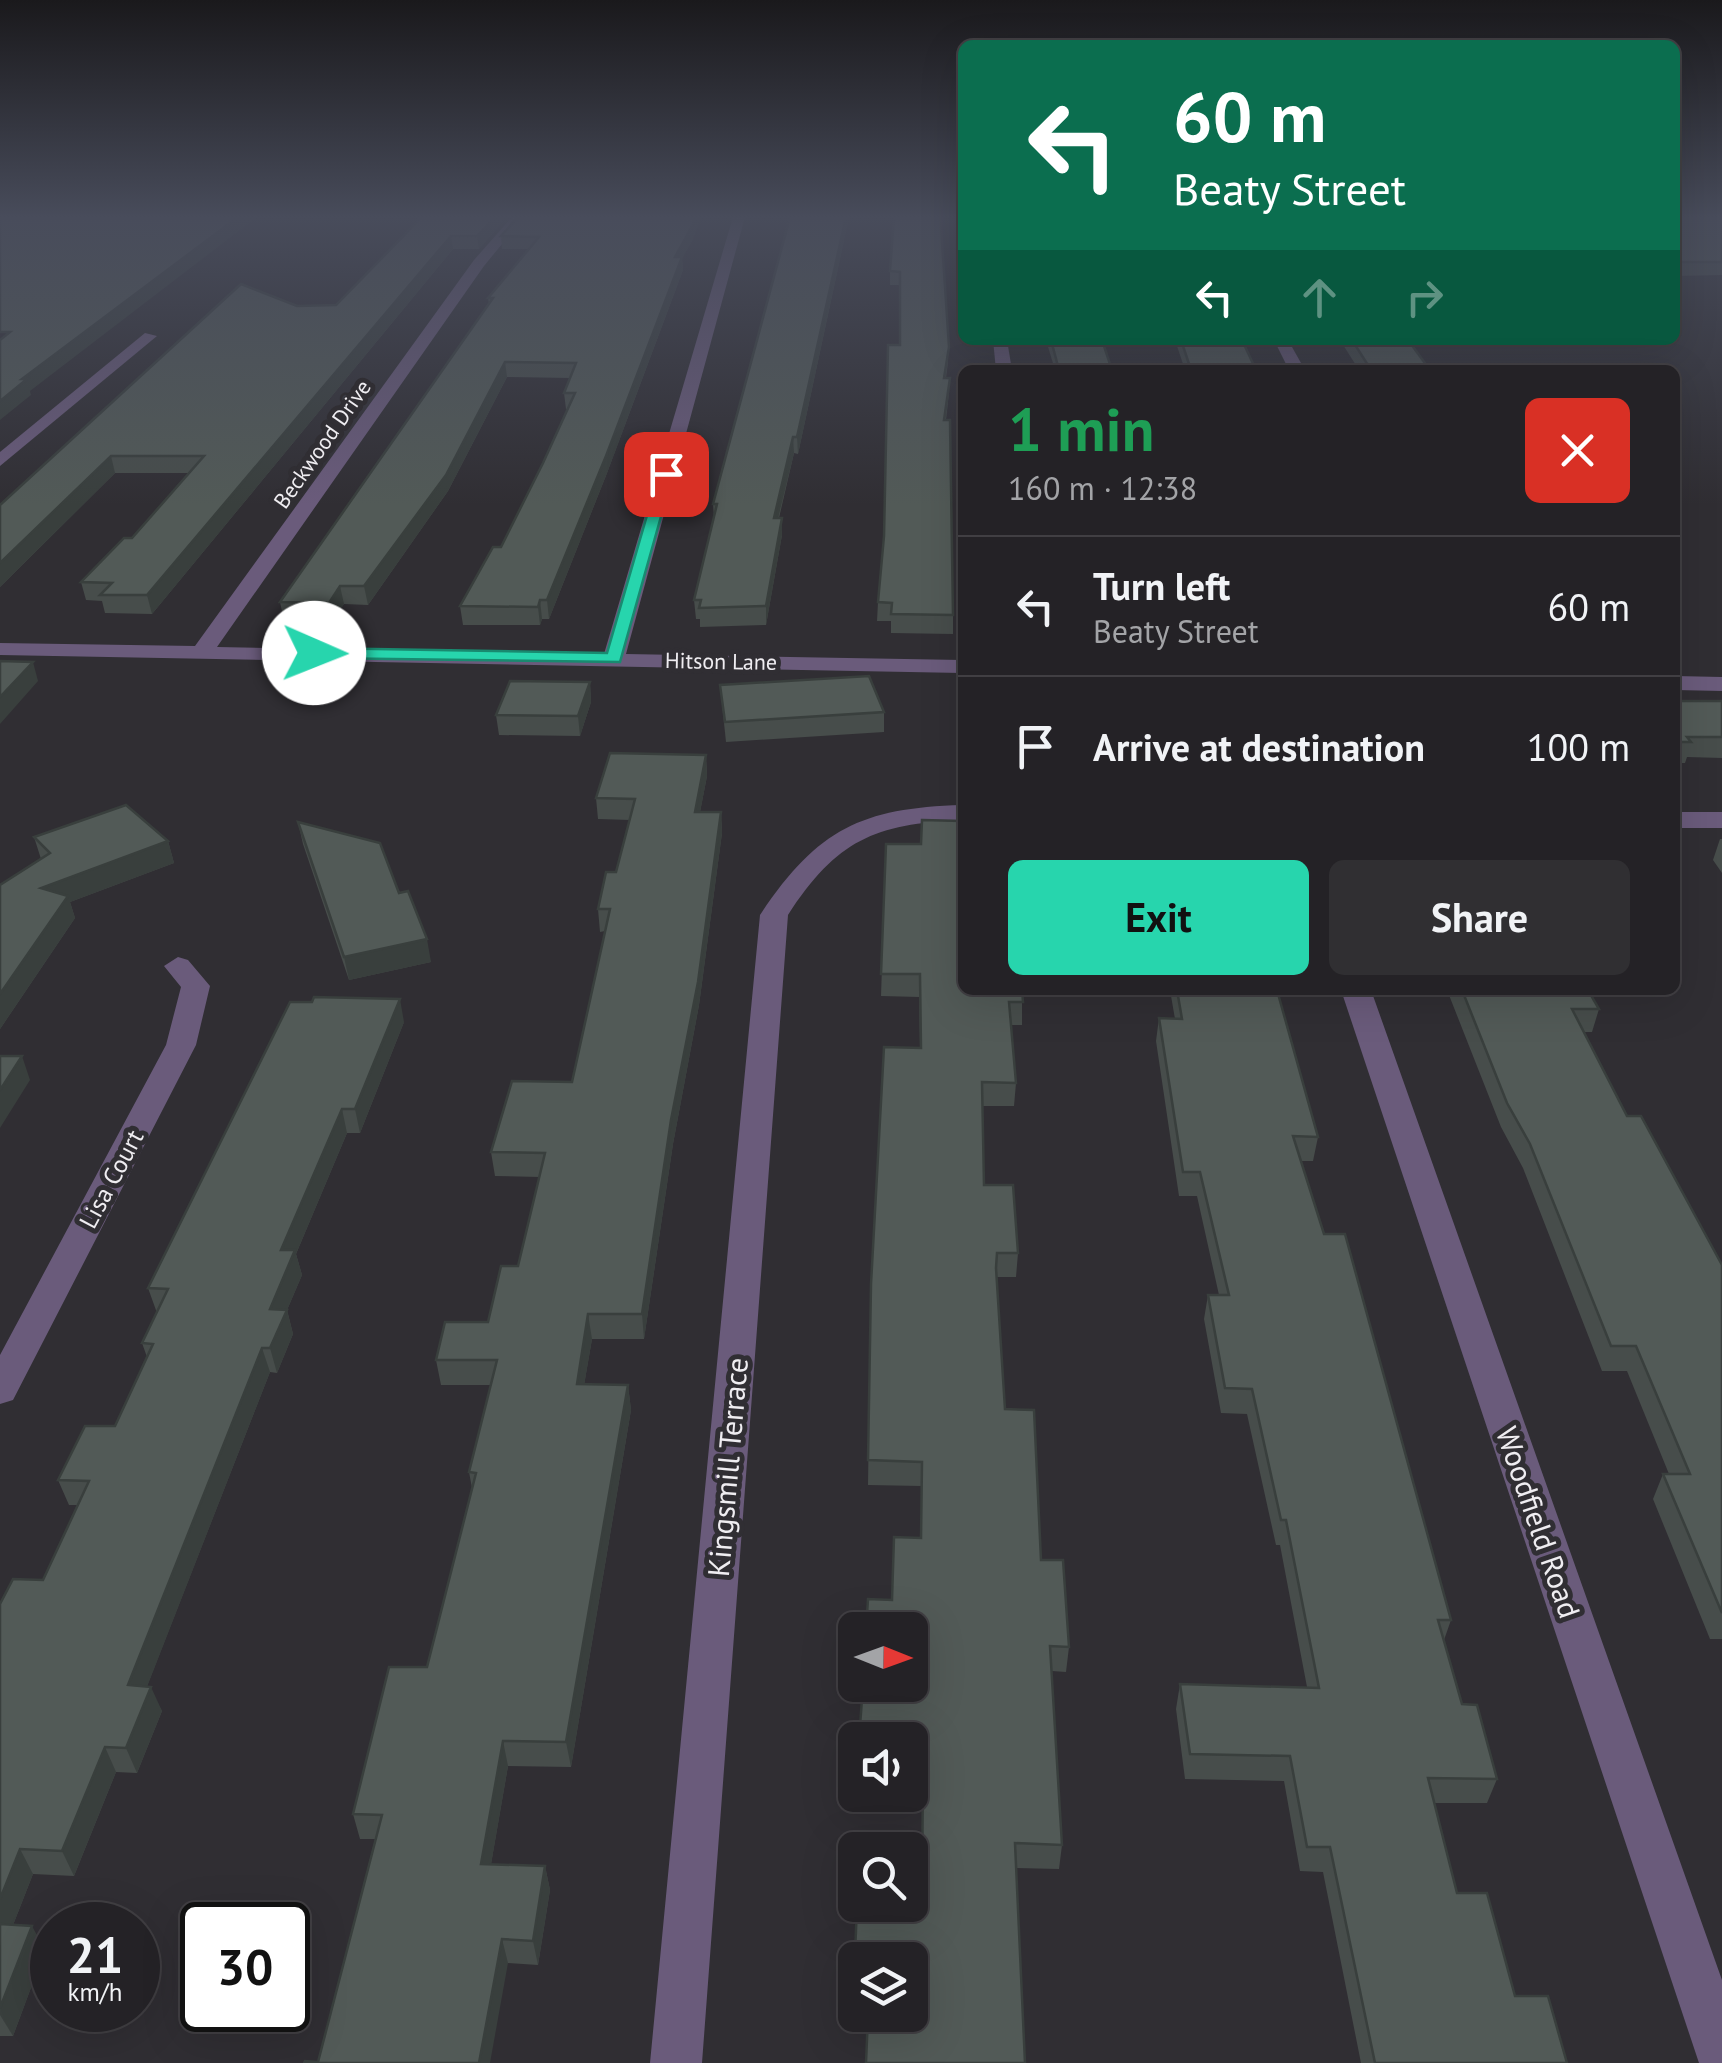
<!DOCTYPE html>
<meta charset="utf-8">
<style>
:root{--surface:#242226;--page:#302f32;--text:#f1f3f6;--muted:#a3a4a7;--line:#413f43;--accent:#27d5ad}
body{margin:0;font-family:"PT Sans",sans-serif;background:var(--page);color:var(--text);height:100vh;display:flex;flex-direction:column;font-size:38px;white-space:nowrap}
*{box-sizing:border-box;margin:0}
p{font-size:32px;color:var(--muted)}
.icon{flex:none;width:55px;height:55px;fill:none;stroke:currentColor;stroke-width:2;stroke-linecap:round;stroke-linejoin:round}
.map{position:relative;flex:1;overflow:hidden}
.panel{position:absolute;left:958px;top:365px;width:722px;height:630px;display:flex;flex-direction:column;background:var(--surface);border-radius:15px;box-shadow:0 10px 40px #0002,0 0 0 2px var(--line)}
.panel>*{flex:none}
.banner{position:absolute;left:958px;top:40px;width:722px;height:305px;border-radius:15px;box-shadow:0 10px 40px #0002,0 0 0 2px var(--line);background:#0b6e4f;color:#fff;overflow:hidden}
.needle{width:65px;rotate:91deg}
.tools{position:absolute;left:838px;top:1612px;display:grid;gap:20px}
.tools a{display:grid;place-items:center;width:90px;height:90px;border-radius:15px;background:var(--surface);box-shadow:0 10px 40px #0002,0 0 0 2px var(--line);font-size:50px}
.speed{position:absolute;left:30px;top:1902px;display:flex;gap:20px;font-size:50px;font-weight:700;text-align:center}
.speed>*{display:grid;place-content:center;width:130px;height:130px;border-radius:50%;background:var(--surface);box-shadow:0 10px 40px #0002,0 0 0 2px var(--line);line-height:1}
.speed small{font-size:25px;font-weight:400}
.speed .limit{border:5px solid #111;border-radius:15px;background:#fff;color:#111}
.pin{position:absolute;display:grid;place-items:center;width:85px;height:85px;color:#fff;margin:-42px;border-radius:20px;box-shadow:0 5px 15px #0006}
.me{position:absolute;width:110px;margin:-55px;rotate:91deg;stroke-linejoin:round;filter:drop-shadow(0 0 8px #0008)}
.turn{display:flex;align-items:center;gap:35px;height:210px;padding:0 50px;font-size:45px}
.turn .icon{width:130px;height:130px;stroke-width:2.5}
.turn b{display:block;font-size:70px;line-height:85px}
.lanes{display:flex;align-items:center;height:95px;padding:0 50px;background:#0003;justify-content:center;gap:50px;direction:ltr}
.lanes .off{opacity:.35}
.round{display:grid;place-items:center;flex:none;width:105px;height:105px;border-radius:15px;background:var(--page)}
.overview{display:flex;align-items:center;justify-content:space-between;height:170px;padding:0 50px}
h1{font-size:60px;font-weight:800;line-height:75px;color:#1e9e55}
.button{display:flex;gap:20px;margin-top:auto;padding:20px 50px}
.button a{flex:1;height:115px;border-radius:15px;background:var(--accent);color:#111;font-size:40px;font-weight:800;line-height:115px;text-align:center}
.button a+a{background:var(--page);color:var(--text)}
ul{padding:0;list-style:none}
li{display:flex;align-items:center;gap:30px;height:140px;padding:0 50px;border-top:2px solid var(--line)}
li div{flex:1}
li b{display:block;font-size:38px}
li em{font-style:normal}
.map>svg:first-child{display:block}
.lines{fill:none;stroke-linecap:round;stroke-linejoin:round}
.street{fill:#6a5b7b;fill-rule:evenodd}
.wall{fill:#474d4b}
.shaded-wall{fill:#393f3d}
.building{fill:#525a57;stroke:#393f3d;stroke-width:2.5}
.route{fill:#27d5ad;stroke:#198a70;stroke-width:2.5}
.labels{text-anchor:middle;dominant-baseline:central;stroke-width:10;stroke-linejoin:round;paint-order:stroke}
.far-street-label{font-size:22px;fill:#efedf1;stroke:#302e33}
.street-label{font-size:25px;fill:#efedf1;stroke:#302e33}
.near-street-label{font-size:30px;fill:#efedf1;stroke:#302e33}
</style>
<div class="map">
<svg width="1722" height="2063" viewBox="0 0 1722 2063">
<rect width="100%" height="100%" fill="#302e33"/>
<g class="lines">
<g class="street">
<path d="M 512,217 L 524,217 L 484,266 L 217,647 L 604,654 L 733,217 L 745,217 L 626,654 L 962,660 L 962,673 L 0,655 L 0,643 L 195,646 L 474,260 Z"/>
<path d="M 145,333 L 157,336 L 0,466 L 0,452 Z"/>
<path d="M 993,340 L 1007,340 L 1012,370 L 996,370 Z"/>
<path d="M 1274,340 L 1288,340 L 1305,370 L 1289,370 Z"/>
<path d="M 1675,676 L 1722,677 L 1722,691 L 1675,690 Z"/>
<path d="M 962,805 L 962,820 C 874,824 837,840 788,915 L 702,2063 L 650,2063 L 760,915 C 817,830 860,808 962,805 Z"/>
<rect x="1675" y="812" width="47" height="16"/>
<path d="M 178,957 L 188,960 L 210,986 L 196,1045 L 13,1400 L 0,1404 L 0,1355 L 166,1045 L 181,987 L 164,966 Z"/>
<path d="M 1341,990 L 1371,990 L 1722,1980 L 1722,2063 L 1699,2063 L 1696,2054 Z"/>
</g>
</g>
<g class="wall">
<path d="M 416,217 L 507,217 L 479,249 L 453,249 L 152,614 L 105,613 L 102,601 L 86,600 L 81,582 L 132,538 L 190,473 L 115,473 L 0,587 L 0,505 L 297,306 L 336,305 L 420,220 Z"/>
<path d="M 518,217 L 701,217 L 692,241 L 682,258 L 683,270 L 607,473 L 549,619 L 542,619 L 540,625 L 463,625 L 460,606 L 501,547 L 543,463 L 568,409 L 566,409 L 564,393 L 570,378 L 507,377 L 448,491 L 368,605 L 344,604 L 332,622 L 284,621 L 280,602 L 489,304 L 488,298 L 529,249 L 502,249 L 501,236 Z"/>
<path d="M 788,217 L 849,217 L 798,454 L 794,453 L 779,518 L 782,535 L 766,625 L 700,627 L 700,619 L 696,619 L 694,600 L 714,518 L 713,504 L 789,220 Z"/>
<path d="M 1675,217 L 1722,217 L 1722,275 L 1675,276 Z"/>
<path d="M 942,232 L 948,362 L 946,378 L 949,393 L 946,420 L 953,615 L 953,634 L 891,633 L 891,621 L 877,621 L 878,602 L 900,345 L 900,285 L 890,285 L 890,271 Z"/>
<path d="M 1046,340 L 1102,340 L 1112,370 L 1055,370 Z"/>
<path d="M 1175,340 L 1242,340 L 1256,370 L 1185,370 Z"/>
<path d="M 1340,340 L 1408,340 L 1430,370 L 1359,370 Z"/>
<path d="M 590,682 L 591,702 L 580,736 L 499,735 L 496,715 Z"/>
<path d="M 720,685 L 884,712 L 884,732 L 726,742 Z"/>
<path d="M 1675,701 L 1722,701 L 1722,758 L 1687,757 L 1685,763 L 1675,763 Z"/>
<path d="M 706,755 L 707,776 L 700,812 L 721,812 L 722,833 L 699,1005 L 673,1144 L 644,1339 L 592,1339 L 584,1385 L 628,1385 L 631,1410 L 571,1767 L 508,1766 L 491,1864 L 545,1866 L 550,1890 L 538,1965 L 508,1963 L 318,2062 L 375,1839 L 360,1839 L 353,1814 L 427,1667 L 472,1488 L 469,1472 L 491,1385 L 441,1385 L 436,1360 L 488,1322 L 518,1266 L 540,1177 L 495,1176 L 491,1152 L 572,1082 L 605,931 L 600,932 L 598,909 L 616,872 L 630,820 L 598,819 L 596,798 Z"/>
<path d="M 922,820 L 962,821 L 962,990 L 1022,990 L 1022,1025 L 1011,1025 L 1016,1083 L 1014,1106 L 982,1106 L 984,1185 L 1013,1185 L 1018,1253 L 1016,1277 L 997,1277 L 1005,1409 L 1034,1410 L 1041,1560 L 1063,1560 L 1069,1647 L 1066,1672 L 1052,1671 L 1062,1845 L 1059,1869 L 1016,1868 L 1025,2063 L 866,2063 L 868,2015 L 910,2015 L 910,1960 L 855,1960 L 854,2003 L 854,1979 L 857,1905 L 910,1905 L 910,1888 L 922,1888 L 922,1795 L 910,1795 L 910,1740 L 859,1740 L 863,1685 L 910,1685 L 910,1630 L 866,1630 L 868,1599 L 892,1600 L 894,1537 L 921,1538 L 921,1486 L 868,1485 L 871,1284 L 884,1047 L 920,1048 L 919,997 L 881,996 L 886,844 L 921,844 Z"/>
<path d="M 298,822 L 399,893 L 431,962 L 349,980 L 303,844 Z"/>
<path d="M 34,837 L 168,841 L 174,863 L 70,902 L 75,918 L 0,1029 L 0,885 L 41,859 Z"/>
<path d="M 1720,839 L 1722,839 L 1722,873 L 1713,860 Z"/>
<path d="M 1170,990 L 1277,990 L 1318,1137 L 1313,1161 L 1301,1161 L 1451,1620 L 1444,1640 L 1462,1704 L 1497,1779 L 1487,1803 L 1434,1803 L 1457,1893 L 1515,1996 L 1567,2063 L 1361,2063 L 1323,1872 L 1300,1871 L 1284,1781 L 1185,1779 L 1176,1709 L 1180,1684 L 1307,1687 L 1280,1545 L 1276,1545 L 1247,1414 L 1221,1413 L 1204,1319 L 1208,1295 L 1219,1295 L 1197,1196 L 1179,1196 L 1156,1041 L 1159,1018 L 1175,1019 Z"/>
<path d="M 1447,990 L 1588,990 L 1599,1009 L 1592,1032 L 1584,1032 L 1627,1116 L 1722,1265 L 1722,1639 L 1710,1639 L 1653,1499 L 1663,1474 L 1669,1474 L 1627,1371 L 1602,1371 L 1523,1168 L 1501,1127 Z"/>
<path d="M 404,1022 L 360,1133 L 347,1133 L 296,1254 L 302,1275 L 287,1310 L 293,1334 L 277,1373 L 270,1372 L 147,1686 L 162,1711 L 137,1773 L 116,1772 L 74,1876 L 33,1874 L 13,1925 L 45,1950 L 13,2036 L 0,2036 L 0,1604 L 43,1580 L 77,1505 L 69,1505 L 58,1480 L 115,1426 L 147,1357 L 142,1343 L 157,1313 L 148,1288 Z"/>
</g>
<g class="shaded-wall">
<path d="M 238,217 L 257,217 L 30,391 L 31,395 L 0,420 L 0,401 L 22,379 Z"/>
<path d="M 495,217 L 507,217 L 479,249 L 477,236 Z"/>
<path d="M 696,217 L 701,217 L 692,241 L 682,258 L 683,270 L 607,473 L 549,619 L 547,600 L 675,257 Z"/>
<path d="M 846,217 L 849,217 L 798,454 L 797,437 Z"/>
<path d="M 451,236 L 453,249 L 152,614 L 147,595 Z"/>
<path d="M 505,362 L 507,377 L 448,491 L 368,605 L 364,586 Z"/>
<path d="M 793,437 L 794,453 L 774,535 L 774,518 Z"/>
<path d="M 111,456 L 115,473 L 0,587 L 0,563 Z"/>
<path d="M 782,518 L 782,535 L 766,625 L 766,606 Z"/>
<path d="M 340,586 L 344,604 L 332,622 L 329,603 Z"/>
<path d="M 540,600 L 542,619 L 540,625 L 538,607 Z"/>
<path d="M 33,662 L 38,681 L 0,724 L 0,697 Z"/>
<path d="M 590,682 L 591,702 L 580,736 L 578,716 Z"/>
<path d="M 706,755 L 707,776 L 696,833 L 695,812 Z"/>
<path d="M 721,812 L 722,833 L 699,1005 L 673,1144 L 644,1339 L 642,1314 L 671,1120 Z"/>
<path d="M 168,841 L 174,863 L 70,902 L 75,918 L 0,1029 L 0,994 L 41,888 Z"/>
<path d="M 427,939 L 431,962 L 349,980 L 344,957 Z"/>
<path d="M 400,999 L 404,1022 L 360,1133 L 355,1109 Z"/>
<path d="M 22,1056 L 30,1080 L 0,1128 L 0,1090 Z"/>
<path d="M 342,1109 L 347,1133 L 296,1254 L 302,1275 L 287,1310 L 293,1334 L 277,1373 L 270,1348 L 270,1309 L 281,1250 Z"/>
<path d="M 588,1314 L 592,1339 L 580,1409 L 577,1384 Z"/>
<path d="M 262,1348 L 270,1372 L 138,1710 L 128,1685 Z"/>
<path d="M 628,1385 L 631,1410 L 571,1767 L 566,1742 Z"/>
<path d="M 151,1687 L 162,1711 L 137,1773 L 126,1748 Z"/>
<path d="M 503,1741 L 508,1766 L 487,1888 L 481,1864 Z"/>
<path d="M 105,1747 L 116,1772 L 74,1876 L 62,1851 Z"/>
<path d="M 20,1849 L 33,1874 L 4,1948 L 0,1941 L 0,1899 Z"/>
<path d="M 545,1866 L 550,1890 L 538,1965 L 533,1941 Z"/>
<path d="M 32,1926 L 45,1950 L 13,2036 L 0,2015 L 0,2008 Z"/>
<path d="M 502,1939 L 508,1963 L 490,2063 L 479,2063 Z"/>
</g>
<g class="building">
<path d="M 0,217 L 238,217 L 22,379 L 27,379 L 0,401 L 0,340 L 10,332 L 0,332 Z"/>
<path d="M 422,217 L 495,217 L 477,236 L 451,236 L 147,595 L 100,595 L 112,583 L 81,582 L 124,538 L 132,538 L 204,456 L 111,456 L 0,563 L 0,505 L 241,284 L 297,306 L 336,305 Z"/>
<path d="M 518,217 L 696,217 L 691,228 L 675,257 L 682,257 L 606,456 L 547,600 L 540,600 L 538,607 L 460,606 L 493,547 L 501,547 L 543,463 L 575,393 L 564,393 L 576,363 L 505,362 L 446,475 L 364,586 L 340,586 L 329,603 L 280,602 L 493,298 L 488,298 L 539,237 L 501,236 Z"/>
<path d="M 790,217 L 846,217 L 797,437 L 793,437 L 774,518 L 782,518 L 766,606 L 699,608 L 701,600 L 694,600 L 717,504 L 713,504 Z"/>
<path d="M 894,217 L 942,217 L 941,227 L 949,347 L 944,378 L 950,378 L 944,420 L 950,420 L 953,615 L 891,614 L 892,603 L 878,602 L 884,536 L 888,345 L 900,345 L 900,272 L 890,271 Z"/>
<rect x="1675" y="217" width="47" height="45"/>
<path d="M 1051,340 L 1102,340 L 1112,370 L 1059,370 Z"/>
<path d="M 1181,340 L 1242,340 L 1256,370 L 1191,370 Z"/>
<path d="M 1352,340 L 1408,340 L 1430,370 L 1371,370 Z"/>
<path d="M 0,661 L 33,662 L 0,697 Z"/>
<path d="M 869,676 L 884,712 L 725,722 L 720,685 Z"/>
<path d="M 510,681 L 590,682 L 578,716 L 496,715 Z"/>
<path d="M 1675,701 L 1722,701 L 1722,737 L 1687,737 L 1691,742 L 1675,742 Z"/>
<path d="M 610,753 L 706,755 L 695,812 L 721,812 L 698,982 L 671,1120 L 642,1314 L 588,1314 L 577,1384 L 628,1385 L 566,1742 L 503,1741 L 481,1864 L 545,1866 L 533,1941 L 502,1939 L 479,2063 L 304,2063 L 305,2061 L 318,2062 L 382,1815 L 353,1814 L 389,1667 L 427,1667 L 476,1473 L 469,1472 L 497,1360 L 436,1360 L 445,1322 L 488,1322 L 501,1266 L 518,1266 L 545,1153 L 491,1152 L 512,1081 L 572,1082 L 610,909 L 598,909 L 606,872 L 616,872 L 635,799 L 596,798 Z"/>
<path d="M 126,805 L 168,841 L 41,888 L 68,896 L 0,994 L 0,885 L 50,853 L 34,837 Z"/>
<path d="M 922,820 L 962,821 L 962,990 L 1022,990 L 1023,1002 L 1009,1002 L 1016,1083 L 982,1082 L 984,1185 L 1013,1185 L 1018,1253 L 997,1253 L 996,1268 L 1005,1409 L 1034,1410 L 1041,1560 L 1063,1560 L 1069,1647 L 1050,1646 L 1062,1845 L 1015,1843 L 1025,2063 L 866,2063 L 868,2015 L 910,2015 L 910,1960 L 855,1960 L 854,1979 L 857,1905 L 910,1905 L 910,1888 L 922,1889 L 923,1770 L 910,1770 L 910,1740 L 859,1740 L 863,1685 L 910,1685 L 910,1630 L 866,1630 L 868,1599 L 892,1600 L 894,1537 L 921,1538 L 922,1462 L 868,1460 L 871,1284 L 884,1047 L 921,1048 L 920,974 L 881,974 L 886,844 L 921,844 Z"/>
<path d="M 298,822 L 380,843 L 399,893 L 408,891 L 427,939 L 344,957 Z"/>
<path d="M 1177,990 L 1277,990 L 1318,1137 L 1293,1136 L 1324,1234 L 1345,1234 L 1451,1620 L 1438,1620 L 1462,1704 L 1477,1705 L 1497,1779 L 1428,1778 L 1457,1893 L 1487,1893 L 1515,1996 L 1548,1996 L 1567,2063 L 1375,2063 L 1330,1847 L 1307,1847 L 1290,1756 L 1190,1754 L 1180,1684 L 1319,1688 L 1286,1520 L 1281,1520 L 1252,1389 L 1225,1388 L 1208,1295 L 1229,1295 L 1200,1172 L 1183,1172 L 1159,1018 L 1182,1019 Z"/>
<path d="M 1462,990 L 1588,990 L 1599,1009 L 1572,1009 L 1627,1116 L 1641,1116 L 1722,1265 L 1722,1613 L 1663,1474 L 1690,1474 L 1636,1346 L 1611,1346 L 1530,1144 L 1507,1103 Z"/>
<path d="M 314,997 L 400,999 L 355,1109 L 342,1109 L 281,1250 L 295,1250 L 270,1309 L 287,1310 L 270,1348 L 262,1348 L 128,1685 L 151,1687 L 126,1748 L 105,1747 L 62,1851 L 20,1849 L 0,1899 L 0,1604 L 13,1579 L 43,1580 L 89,1481 L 58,1480 L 85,1426 L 115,1426 L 153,1344 L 142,1343 L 168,1289 L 148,1288 L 290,1002 L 312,1002 Z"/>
<path d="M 0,1056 L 22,1056 L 0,1090 Z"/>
<path d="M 0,1924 L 32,1926 L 0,2008 Z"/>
</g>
<linearGradient id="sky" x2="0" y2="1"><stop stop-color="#1a191c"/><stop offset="0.43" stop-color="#484c5b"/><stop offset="1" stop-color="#484c5b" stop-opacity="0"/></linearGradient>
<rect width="1722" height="505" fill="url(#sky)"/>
<path class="route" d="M 666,470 L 673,474 L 620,662 L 314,658 L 306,653 L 314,648 L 607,653 L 659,474 Z"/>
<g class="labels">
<g class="far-street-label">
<text transform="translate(322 444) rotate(-55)">Beckwood Drive</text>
<text transform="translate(721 661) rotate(1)">Hitson Lane</text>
</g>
<g class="street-label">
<text transform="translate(111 1179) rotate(-62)">Lisa Court</text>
</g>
<g class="near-street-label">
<text transform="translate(727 1467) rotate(-85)">Kingsmill Terrace</text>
<text transform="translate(1539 1522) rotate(71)">Woodfield Road</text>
</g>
</g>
</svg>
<div class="tools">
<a><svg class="needle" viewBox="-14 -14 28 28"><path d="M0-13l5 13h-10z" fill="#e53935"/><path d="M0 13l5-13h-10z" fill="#a3a4a7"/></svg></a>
<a><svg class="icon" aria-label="sound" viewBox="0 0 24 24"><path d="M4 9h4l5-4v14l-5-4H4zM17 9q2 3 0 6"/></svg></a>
<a><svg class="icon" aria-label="search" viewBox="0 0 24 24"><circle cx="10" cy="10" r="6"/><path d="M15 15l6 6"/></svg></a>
<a><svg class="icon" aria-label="layers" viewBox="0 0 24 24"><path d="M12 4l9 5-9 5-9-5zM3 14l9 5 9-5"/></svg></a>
</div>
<div class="speed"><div>21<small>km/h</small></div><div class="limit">30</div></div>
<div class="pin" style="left:666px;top:474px;background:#d93025"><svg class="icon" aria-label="arrive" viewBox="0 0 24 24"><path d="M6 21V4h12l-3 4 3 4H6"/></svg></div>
<svg class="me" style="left:314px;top:653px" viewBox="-20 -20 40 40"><circle r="19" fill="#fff"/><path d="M0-13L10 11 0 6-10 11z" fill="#27d5ad"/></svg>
<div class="banner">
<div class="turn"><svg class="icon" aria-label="left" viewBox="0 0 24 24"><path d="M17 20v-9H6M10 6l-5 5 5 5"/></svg><div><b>60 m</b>Beaty Street</div></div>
<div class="lanes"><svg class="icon" aria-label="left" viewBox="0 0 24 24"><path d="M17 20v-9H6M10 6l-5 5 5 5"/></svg><svg class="icon off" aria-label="ahead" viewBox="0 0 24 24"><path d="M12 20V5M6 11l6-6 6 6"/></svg><svg class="icon off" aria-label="right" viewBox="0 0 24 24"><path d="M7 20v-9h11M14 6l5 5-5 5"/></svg></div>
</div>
<section class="panel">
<div class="overview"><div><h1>1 min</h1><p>160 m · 12:38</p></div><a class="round" style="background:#d93025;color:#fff"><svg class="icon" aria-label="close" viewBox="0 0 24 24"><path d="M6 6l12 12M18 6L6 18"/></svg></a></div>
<ul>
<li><svg class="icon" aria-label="left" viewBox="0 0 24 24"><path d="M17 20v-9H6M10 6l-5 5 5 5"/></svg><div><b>Turn left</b><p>Beaty Street</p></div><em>60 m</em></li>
<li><svg class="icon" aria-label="arrive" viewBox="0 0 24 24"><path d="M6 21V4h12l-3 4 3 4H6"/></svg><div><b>Arrive at destination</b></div><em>100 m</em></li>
</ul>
<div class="button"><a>Exit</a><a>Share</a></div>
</section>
</div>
